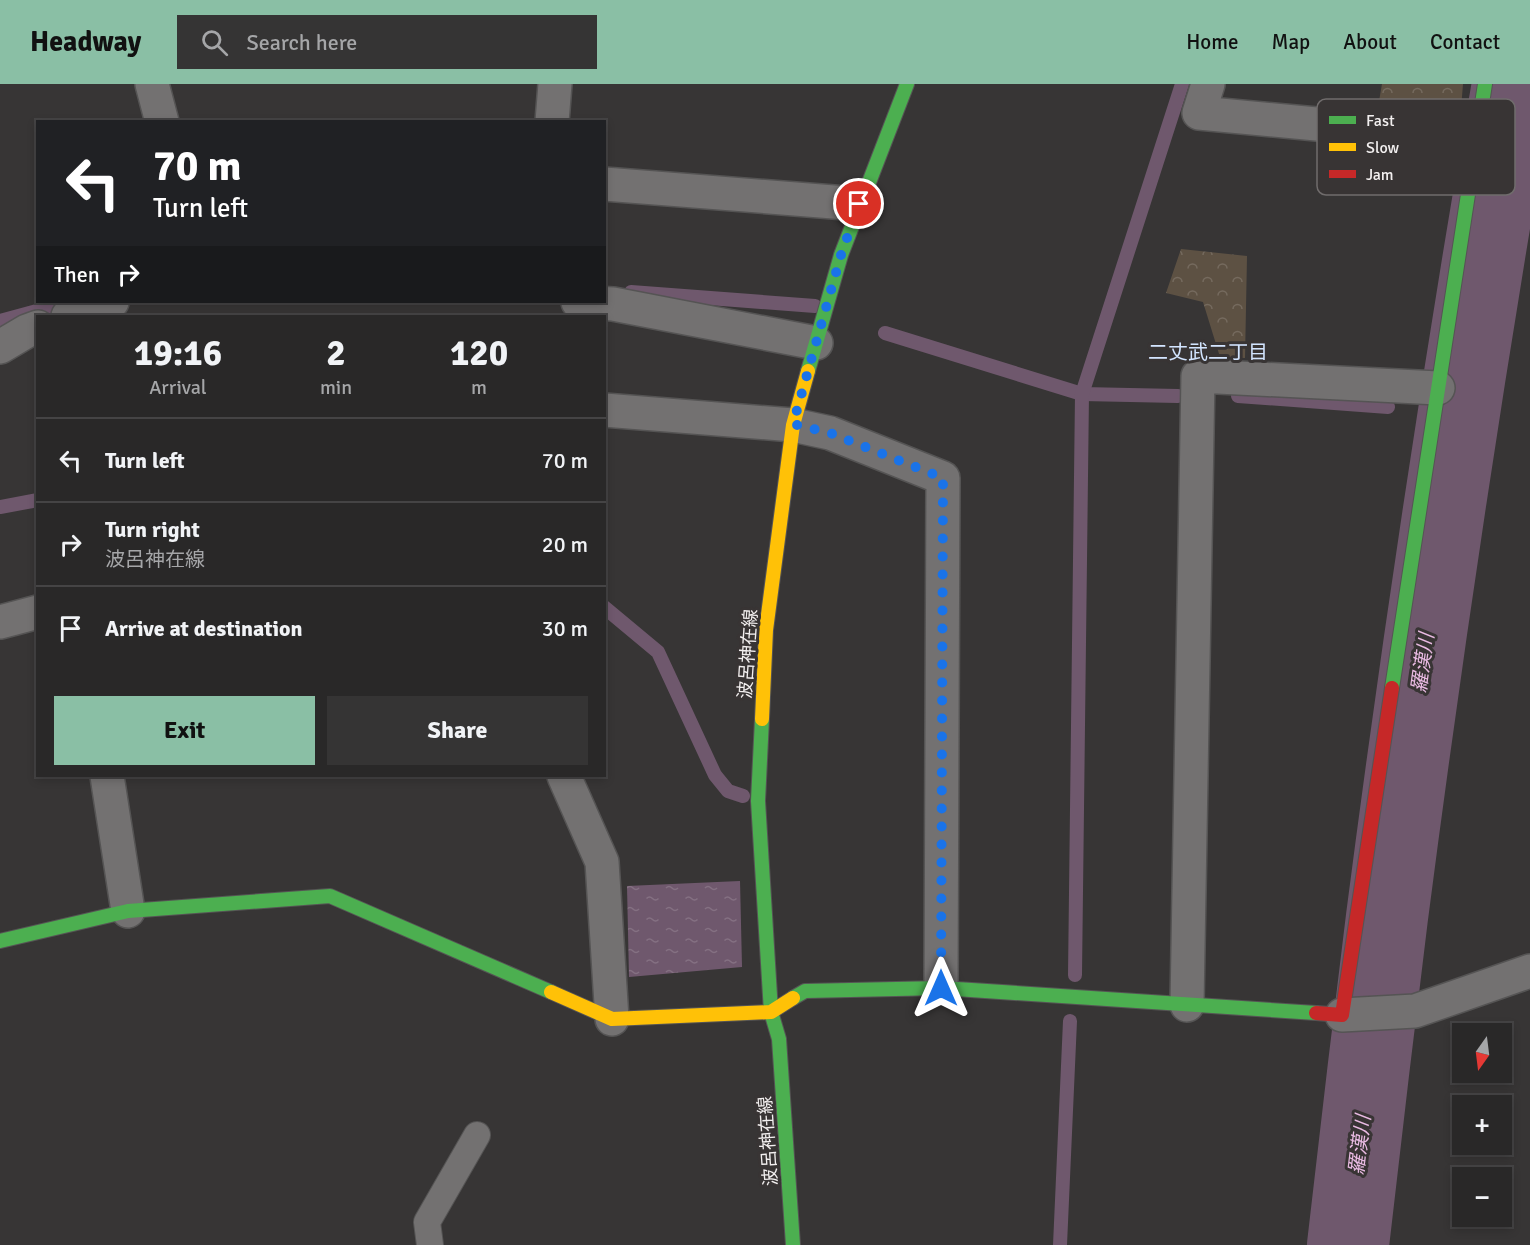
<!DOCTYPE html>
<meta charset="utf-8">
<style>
:root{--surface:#292828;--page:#353434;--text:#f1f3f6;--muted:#a5a6a8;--line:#454445;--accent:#8abfa5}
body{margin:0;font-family:Signika,"Noto Sans JP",sans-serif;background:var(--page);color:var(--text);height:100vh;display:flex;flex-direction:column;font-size:22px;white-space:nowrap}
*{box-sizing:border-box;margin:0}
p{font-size:20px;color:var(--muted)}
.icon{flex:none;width:33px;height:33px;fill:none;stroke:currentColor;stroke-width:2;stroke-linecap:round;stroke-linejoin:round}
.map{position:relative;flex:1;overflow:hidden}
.details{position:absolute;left:36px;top:231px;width:570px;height:462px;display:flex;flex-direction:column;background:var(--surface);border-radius:0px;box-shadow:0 3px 9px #0003,0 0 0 2px var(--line)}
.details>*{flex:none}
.top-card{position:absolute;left:36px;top:36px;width:570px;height:183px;border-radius:0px;box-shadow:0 3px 9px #0003,0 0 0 2px var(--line);background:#202124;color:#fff;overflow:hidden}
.needle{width:39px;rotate:194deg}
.tools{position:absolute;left:1452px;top:939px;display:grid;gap:12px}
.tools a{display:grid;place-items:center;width:60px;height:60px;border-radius:0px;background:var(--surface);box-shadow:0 3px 9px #0003,0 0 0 2px var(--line);font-size:30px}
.pin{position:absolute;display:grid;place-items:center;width:51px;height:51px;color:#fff;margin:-26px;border:3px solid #fff;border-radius:50%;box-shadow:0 2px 6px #0007}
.me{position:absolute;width:66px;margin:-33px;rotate:0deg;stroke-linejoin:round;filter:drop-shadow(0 0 4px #0008)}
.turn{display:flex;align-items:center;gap:21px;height:126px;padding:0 18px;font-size:27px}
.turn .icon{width:78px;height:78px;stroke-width:2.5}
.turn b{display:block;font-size:42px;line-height:51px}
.then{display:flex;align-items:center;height:57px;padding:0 18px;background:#0003;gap:12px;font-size:22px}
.eta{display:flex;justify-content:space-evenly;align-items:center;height:102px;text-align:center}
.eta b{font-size:36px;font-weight:700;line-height:42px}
.primary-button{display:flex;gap:12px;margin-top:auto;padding:12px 18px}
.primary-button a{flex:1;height:69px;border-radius:0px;background:var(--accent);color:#111;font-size:24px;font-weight:700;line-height:69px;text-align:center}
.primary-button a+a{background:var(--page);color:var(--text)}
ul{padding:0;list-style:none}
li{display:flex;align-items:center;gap:18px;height:84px;padding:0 18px;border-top:2px solid var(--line)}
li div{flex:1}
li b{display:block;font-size:22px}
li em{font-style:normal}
header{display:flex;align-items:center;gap:36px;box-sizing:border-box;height:84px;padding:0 30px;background:var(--accent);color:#111}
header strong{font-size:28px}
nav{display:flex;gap:33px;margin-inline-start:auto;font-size:21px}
.search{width:420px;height:54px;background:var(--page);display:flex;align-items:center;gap:15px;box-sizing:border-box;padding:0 21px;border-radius:0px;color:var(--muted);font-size:22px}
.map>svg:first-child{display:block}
.forest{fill:url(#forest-crowns)}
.water{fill:url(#water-ripples)}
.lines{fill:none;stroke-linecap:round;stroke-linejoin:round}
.stream{stroke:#6f586d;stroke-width:14}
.river{stroke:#6f586d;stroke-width:82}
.lane-casing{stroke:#555454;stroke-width:28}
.street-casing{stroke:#555454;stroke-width:36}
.fast-casing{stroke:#555454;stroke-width:16}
.slow-casing{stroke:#555454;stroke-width:16}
.jam-casing{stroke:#555454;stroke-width:16}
.lane{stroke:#737171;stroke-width:26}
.street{stroke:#737171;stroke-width:33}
.fast{stroke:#4caf50;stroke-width:14}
.slow{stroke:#ffc107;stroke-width:14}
.jam{stroke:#c62828;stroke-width:14}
.route{stroke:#1a73e8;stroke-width:10;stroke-dasharray:0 18}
.labels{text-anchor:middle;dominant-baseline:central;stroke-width:6;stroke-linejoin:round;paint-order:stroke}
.street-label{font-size:18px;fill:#f2efef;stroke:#383434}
.neighbourhood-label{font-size:20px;fill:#d3e5ff;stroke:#383434}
.water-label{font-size:20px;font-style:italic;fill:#e9bae2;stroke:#383434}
.key{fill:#383434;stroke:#706c6c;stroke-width:1.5}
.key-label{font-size:16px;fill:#f2efef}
</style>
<header>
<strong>Headway</strong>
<div class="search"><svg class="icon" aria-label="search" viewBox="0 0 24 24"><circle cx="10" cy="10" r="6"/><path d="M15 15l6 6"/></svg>Search here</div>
<nav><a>Home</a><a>Map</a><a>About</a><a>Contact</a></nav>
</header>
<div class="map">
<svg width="1530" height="1161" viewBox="0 0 1530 1161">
<defs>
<pattern id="forest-crowns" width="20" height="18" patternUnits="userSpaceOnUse" patternTransform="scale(1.5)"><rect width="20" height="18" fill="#5d5143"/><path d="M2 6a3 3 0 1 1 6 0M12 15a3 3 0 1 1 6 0" fill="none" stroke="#756a5e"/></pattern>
<pattern id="water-ripples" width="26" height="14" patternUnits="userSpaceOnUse" patternTransform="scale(1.5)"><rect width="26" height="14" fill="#6f586d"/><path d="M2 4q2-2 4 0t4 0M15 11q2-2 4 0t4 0" fill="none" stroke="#847082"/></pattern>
</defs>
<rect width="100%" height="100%" fill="#373535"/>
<g class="forest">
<path d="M 1382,0 L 1463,0 L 1460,37 L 1377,29 Z"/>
<path d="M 1181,165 L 1247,172 L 1245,274 L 1220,273 L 1203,218 L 1166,209 Z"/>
</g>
<path class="water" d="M 740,797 L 742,883 L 629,893 L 627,802 Z"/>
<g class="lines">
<g class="stream">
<path d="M 631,208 L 815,222"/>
<path d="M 0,237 L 70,218"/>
<path d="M 885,249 L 1082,310 L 1178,312"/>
<path d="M 1238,312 L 1388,323"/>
<path d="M 0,423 L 38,416"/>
<path d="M 604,523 L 658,568 L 715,691 L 728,707 L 743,712"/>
<path d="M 1075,891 L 1082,310 L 1182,0"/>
<path d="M 1060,1161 L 1070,937"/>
</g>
<path class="river" d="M 1348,1161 C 1361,1052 1373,942 1387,833 C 1423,555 1465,277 1513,0"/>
<g class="lane-casing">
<path id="lane" d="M 430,1161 L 427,1138 L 477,1051"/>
</g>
<g class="street-casing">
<g id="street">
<path d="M 152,0 L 162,38"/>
<path d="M 1208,0 L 1199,29 L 1476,55"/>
<path d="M 552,38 L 555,0"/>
<path d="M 604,100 L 859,120"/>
<path d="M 578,218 L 613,220 L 816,259"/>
<path d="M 68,232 L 112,218"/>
<path d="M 0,263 L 27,247 L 38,243"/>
<path d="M 604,326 L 793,341 L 830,349 L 943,394 L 941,904"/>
<path d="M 0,538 L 38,528"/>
<path d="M 107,692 L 128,827"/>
<path d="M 564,692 L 602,778 L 612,935"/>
<path d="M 1187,921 L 1198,292 L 1438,304"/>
<path d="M 1342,931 L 1415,927 L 1530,887"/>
</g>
</g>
<g class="fast-casing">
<g id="fast">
<path d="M 808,287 L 841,171 L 907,0"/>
<path d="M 1392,604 L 1485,0"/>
<path d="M 762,635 L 758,717 L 771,928 L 779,955 L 793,1161"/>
<path d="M 0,857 L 128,827 L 330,812 L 551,908"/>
<path d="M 793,914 L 805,907 L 941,904 L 1316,929"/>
</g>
</g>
<g class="slow-casing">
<g id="slow">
<path d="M 762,635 L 766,546 L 793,341 L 808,287"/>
<path d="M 551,908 L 612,935 L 771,928 L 793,914"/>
</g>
</g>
<g class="jam-casing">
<path id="jam" d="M 1316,929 L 1342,931 L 1392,604"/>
</g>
<use href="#lane" class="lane"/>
<use href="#street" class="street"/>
<use href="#fast" class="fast"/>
<use href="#slow" class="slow"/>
<use href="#jam" class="jam"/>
</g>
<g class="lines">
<path class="route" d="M 859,120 L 841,171 L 793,340 L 830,349 L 943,394 L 941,904"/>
</g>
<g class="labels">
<g class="street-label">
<text transform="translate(748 570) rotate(-86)">波呂神在線</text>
<text transform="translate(768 1057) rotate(-94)">波呂神在線</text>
</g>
<g class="neighbourhood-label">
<text x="1208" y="268">二丈武二丁目</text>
</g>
<g class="water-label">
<text transform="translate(1423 579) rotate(-82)">羅漢川</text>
<text transform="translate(1360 1061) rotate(-83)">羅漢川</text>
</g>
</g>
<rect x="1317" y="15" width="198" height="96" rx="9" class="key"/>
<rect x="1329" y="32" width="27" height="8" fill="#4caf50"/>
<rect x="1329" y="59" width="27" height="8" fill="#ffc107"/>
<rect x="1329" y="86" width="27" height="8" fill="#c62828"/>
<g class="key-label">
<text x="1366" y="42">Fast</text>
<text x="1366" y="69">Slow</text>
<text x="1366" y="96">Jam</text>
</g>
</svg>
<div class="tools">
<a><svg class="needle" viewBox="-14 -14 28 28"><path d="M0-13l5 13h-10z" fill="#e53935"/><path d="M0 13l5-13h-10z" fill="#a5a6a8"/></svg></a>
<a>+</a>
<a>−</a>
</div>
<div class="pin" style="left:859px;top:120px;background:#d93025"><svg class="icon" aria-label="arrive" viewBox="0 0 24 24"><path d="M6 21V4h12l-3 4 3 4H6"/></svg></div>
<svg class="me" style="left:941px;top:904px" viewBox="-20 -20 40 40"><path d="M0-17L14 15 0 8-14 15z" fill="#1a73e8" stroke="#fff" stroke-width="4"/></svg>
<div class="top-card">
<div class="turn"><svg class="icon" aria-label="left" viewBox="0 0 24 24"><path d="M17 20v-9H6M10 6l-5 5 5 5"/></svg><div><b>70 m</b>Turn left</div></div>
<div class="then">Then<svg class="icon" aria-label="right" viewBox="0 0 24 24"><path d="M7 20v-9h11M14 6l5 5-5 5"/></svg></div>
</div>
<section class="details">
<div class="eta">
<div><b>19:16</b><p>Arrival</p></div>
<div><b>2</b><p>min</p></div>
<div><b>120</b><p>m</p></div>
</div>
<ul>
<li><svg class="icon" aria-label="left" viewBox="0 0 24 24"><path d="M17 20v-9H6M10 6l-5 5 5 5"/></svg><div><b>Turn left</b></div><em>70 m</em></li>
<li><svg class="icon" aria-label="right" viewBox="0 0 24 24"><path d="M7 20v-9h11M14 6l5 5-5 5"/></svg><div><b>Turn right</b><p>波呂神在線</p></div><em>20 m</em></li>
<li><svg class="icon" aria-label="arrive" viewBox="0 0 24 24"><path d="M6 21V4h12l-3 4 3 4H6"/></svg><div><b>Arrive at destination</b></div><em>30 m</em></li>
</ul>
<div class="primary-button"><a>Exit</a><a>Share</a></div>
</section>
</div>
